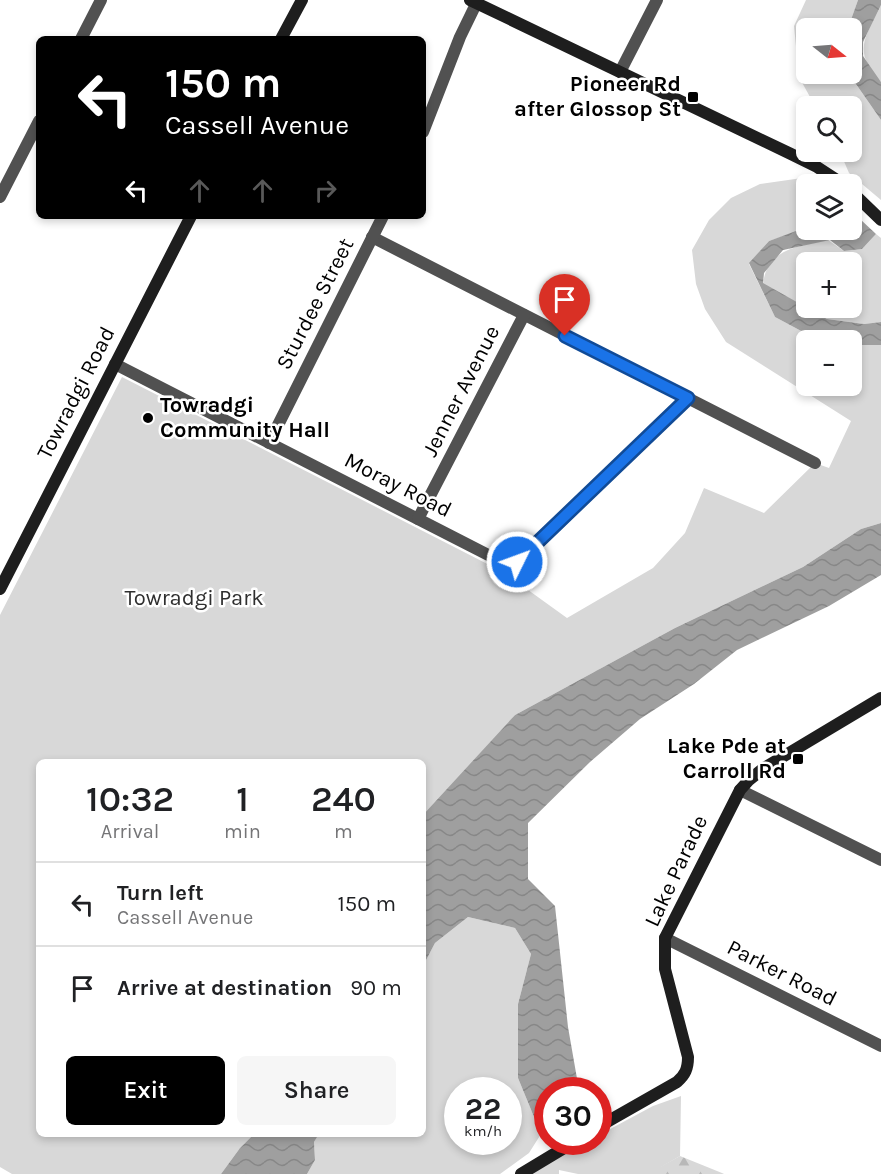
<!DOCTYPE html>
<meta charset="utf-8">
<style>
:root{--surface:#fff;--page:#f6f6f6;--text:#202124;--muted:#757577;--line:#e0e0e0;--accent:#000}
body{margin:0;font-family:Karla,sans-serif;background:var(--page);color:var(--text);height:100vh;display:flex;flex-direction:column;font-size:22px;white-space:nowrap}
*{box-sizing:border-box;margin:0}
p{font-size:20px;color:var(--muted)}
.icon{flex:none;width:33px;height:33px;fill:none;stroke:currentColor;stroke-width:2;stroke-linecap:round;stroke-linejoin:round}
.map{position:relative;flex:1;overflow:hidden}
.side{position:absolute;left:36px;top:759px;width:390px;height:378px;display:flex;flex-direction:column;background:var(--surface);border-radius:9px;box-shadow:0 3px 9px #0003}
.side>*{flex:none}
.hud{position:absolute;left:36px;top:36px;width:390px;height:183px;border-radius:9px;box-shadow:0 3px 9px #0003;background:#000;color:#fff;overflow:hidden}
.needle{width:39px;rotate:107deg}
.fabs{position:absolute;left:796px;top:18px;display:grid;gap:12px}
.fabs a{display:grid;place-items:center;width:66px;height:66px;border-radius:9px;background:var(--surface);box-shadow:0 3px 9px #0003;font-size:30px}
.speed{position:absolute;left:444px;top:1077px;display:flex;gap:12px;font-size:30px;font-weight:700;text-align:center}
.speed>*{display:grid;place-content:center;width:78px;height:78px;border-radius:50%;background:var(--surface);box-shadow:0 3px 9px #0003;line-height:1}
.speed small{font-size:15px;font-weight:400}
.speed .limit{border:9px solid #d22;background:#fff;color:#111}
.pin{position:absolute;display:grid;place-items:center;width:51px;height:51px;color:#fff;margin:-62px -26px;border-radius:50% 50% 50% 0;rotate:-45deg;box-shadow:0 0 6px #0007}
.pin .icon{rotate:45deg}
.me{position:absolute;width:66px;margin:-33px;rotate:48deg;stroke-linejoin:round;filter:drop-shadow(0 0 4px #0008)}
.turn{display:flex;align-items:center;gap:21px;height:126px;padding:0 30px;font-size:27px}
.turn .icon{width:78px;height:78px;stroke-width:2.5}
.turn b{display:block;font-size:42px;line-height:51px}
.lanes{display:flex;align-items:center;height:57px;padding:0 30px;background:#0003;justify-content:center;gap:30px;direction:ltr}
.lanes .off{opacity:.35}
.eta{display:flex;justify-content:space-evenly;align-items:center;height:102px;text-align:center}
.eta b{font-size:36px;font-weight:600;line-height:42px}
.primary-button{display:flex;gap:12px;margin-top:auto;padding:12px 30px}
.primary-button a{flex:1;height:69px;border-radius:9px;background:var(--accent);color:#fff;font-size:24px;font-weight:600;line-height:69px;text-align:center}
.primary-button a+a{background:var(--page);color:var(--text)}
ul{padding:0;list-style:none}
li{display:flex;align-items:center;gap:18px;height:84px;padding:0 30px;border-top:2px solid var(--line)}
li div{flex:1}
li b{display:block;font-size:22px}
li em{font-style:normal}
.map>svg:first-child{display:block}
.green{fill:#d8d8d8;fill-rule:evenodd}
.forest{fill:url(#forest-firs)}
.water{fill:url(#water-waves)}
.lines{fill:none;stroke-linecap:round;stroke-linejoin:round}
.stream{stroke:#9f9f9f;stroke-width:3}
.street{stroke:#515151;stroke-width:12}
.secondary{stroke:#1e1e1e;stroke-width:12}
.route-casing{stroke:#114b97;stroke-width:15}
.route{stroke:#1a73e8;stroke-width:10}
.poi-dot{fill:#000;stroke:#fff;stroke-width:2}
.labels{text-anchor:middle;dominant-baseline:central;stroke-width:5;stroke-linejoin:round;paint-order:stroke}
.poi-label{font-size:22px;font-weight:bold;fill:#000;stroke:#fff;text-anchor:end}
.street-label{font-size:22px;fill:#000;stroke:#fff}
.park-label{font-size:22px;fill:#2f2f2f;stroke:#fff}
</style>
<div class="map">
<svg width="881" height="1174" viewBox="0 0 881 1174">
<defs>
<pattern id="forest-firs" width="22" height="20" patternUnits="userSpaceOnUse" patternTransform="scale(1.5)"><rect width="22" height="20" fill="#d8d8d8"/><path d="M5 1l3.5 6h-7zM16 11l3.5 6h-7z" fill="#b8b8b8"/></pattern>
<pattern id="water-waves" width="16" height="10" patternUnits="userSpaceOnUse" patternTransform="scale(1.5)"><rect width="16" height="10" fill="#9f9f9f"/><path d="M0 5q4-4 8 0t8 0" fill="none" stroke="#878787"/></pattern>
</defs>
<rect width="100%" height="100%" fill="#fff"/>
<g class="green">
<path d="M 806,0 L 858,0 L 848,28 L 807,28 L 807,74 L 849,74 L 881,120 L 881,200 L 849,173 L 840,152 L 852,152 L 852,106 L 815,106 L 799,77 L 794,26 Z"/>
<path d="M 881,5 L 881,82 C 852,51 865,38 881,5 Z"/>
<path d="M 809,177 L 821,184 L 807,184 L 807,228 L 769,241 L 749,264 L 775,317 L 818,340 L 807,340 L 807,386 L 852,386 L 852,345 L 881,345 L 881,523 L 861,529 L 803,567 L 675,628 L 515,715 L 423,827 L 423,762 L 39,762 L 39,1134 L 254,1134 L 240,1148 L 221,1174 L 12,1174 L 0,1167 L 0,615 L 122,377 L 503,572 L 567,618 L 653,568 L 685,533 L 704,488 L 764,513 L 815,463 L 829,468 L 851,421 L 726,342 L 705,309 L 696,284 L 692,250 L 709,220 L 731,198 L 760,184 Z"/>
<path d="M 876,234 L 881,238 L 881,322 L 864,324 L 827,319 L 763,284 C 767,248 800,246 828,240 L 844,251 L 862,249 ZM 807,262 L 852,262 L 852,308 L 807,308 Z"/>
<path d="M 468,917 L 515,928 L 531,954 L 518,1004 L 518,1078 L 541,1134 L 529,1153 L 500,1174 L 307,1174 L 315,1160 L 314,1142 L 319,1134 L 423,1134 L 423,966 L 435,943 ZM 458,1090 L 508,1090 L 508,1142 L 458,1142 Z"/>
<path d="M 681,1096 L 680,1156 L 661,1167 L 660,1174 L 578,1174 L 559,1170 L 559,1174 L 525,1174 L 586,1142 L 598,1142 L 599,1135 L 653,1106 Z"/>
</g>
<path class="forest" d="M 680,1156 L 722,1173 L 724,1174 L 660,1174 L 660,1167 Z"/>
<g class="water">
<path d="M 858,0 L 881,0 L 881,5 L 863,42 L 863,56 L 881,82 L 881,120 L 849,74 L 852,74 L 852,28 L 848,28 Z"/>
<path d="M 860,219 L 876,234 L 862,249 L 844,251 L 830,240 L 783,250 L 764,273 L 763,283 L 827,319 L 864,324 L 881,322 L 881,345 L 852,345 L 852,340 L 818,340 L 775,317 L 749,263 L 769,241 L 804,228 L 807,228 L 807,230 L 852,230 L 852,222 Z"/>
<path d="M 881,523 L 881,575 L 829,606 L 737,650 L 694,684 L 640,719 L 590,762 L 528,823 L 528,879 L 555,906 L 568,1027 L 579,1090 L 548,1090 L 547,1131 L 541,1134 L 518,1078 L 518,1004 L 531,954 L 515,928 L 468,917 L 435,943 L 423,966 L 423,815 L 515,715 L 675,628 L 803,567 L 861,529 Z"/>
<path d="M 254,1134 L 319,1134 L 314,1142 L 315,1160 L 307,1174 L 221,1174 L 240,1148 Z"/>
</g>
<g class="lines">
<path class="stream" d="M 547,1127 L 547,1137"/>
<g class="street">
<path d="M 81,39 L 101,0"/>
<path d="M 620,72 L 657,0"/>
<path d="M 423,132 L 460,37 L 478,0"/>
<path d="M 0,197 L 39,121"/>
<path d="M 372,237 L 815,463"/>
<path d="M 115,364 L 502,562 C 511,564 516,563 523,558 L 688,398"/>
<path d="M 269,443 L 383,216"/>
<path d="M 418,519 L 524,315"/>
<path d="M 740,790 L 881,860"/>
<path d="M 665,938 L 881,1046"/>
</g>
<g class="secondary">
<path d="M 470,0 L 791,154 L 817,167 L 843,184"/>
<path d="M 281,39 L 302,0"/>
<path d="M 852,192 L 881,220"/>
<path d="M 0,589 L 191,216"/>
<path d="M 598,1127 L 677,1082 C 685,1075 688,1069 688,1057 L 665,969 L 665,938 L 740,790 L 749,780 L 764,768 L 881,698"/>
<path d="M 521,1174 L 574,1142"/>
</g>
</g>
<g class="lines">
<g class="route-casing">
<path id="route" d="M 517,562 L 688,398 L 565,336"/>
</g>
<use href="#route" class="route"/>
</g>
<g class="poi-dot">
<rect x="687" y="91" width="12" height="12" rx="3"/>
<circle cx="148" cy="418" r="6"/>
<rect x="792" y="753" width="12" height="12" rx="3"/>
</g>
<g class="labels">
<g class="poi-label">
<text x="681" y="84">Pioneer Rd<tspan x="681" dy="25">after Glossop St</tspan></text>
<text x="160" y="405" text-anchor="start">Towradgi<tspan x="160" dy="25">Community Hall</tspan></text>
<text x="786" y="746">Lake Pde at<tspan x="786" dy="25">Carroll Rd</tspan></text>
</g>
<g class="street-label">
<text transform="translate(315 304) rotate(-63)">Sturdee Street</text>
<text transform="translate(461 391) rotate(-63)">Jenner Avenue</text>
<text transform="translate(76 393) rotate(-63)">Towradgi Road</text>
<text transform="translate(398 485) rotate(27)">Moray Road</text>
<text transform="translate(676 871) rotate(-65)">Lake Parade</text>
<text transform="translate(782 973) rotate(27)">Parker Road</text>
</g>
<g class="park-label">
<text x="194" y="598">Towradgi Park</text>
</g>
</g>
</svg>
<div class="fabs">
<a><svg class="needle" viewBox="-14 -14 28 28"><path d="M0-13l5 13h-10z" fill="#e53935"/><path d="M0 13l5-13h-10z" fill="#757577"/></svg></a>
<a><svg class="icon" aria-label="search" viewBox="0 0 24 24"><circle cx="10" cy="10" r="6"/><path d="M15 15l6 6"/></svg></a>
<a><svg class="icon" aria-label="layers" viewBox="0 0 24 24"><path d="M12 4l9 5-9 5-9-5zM3 14l9 5 9-5"/></svg></a>
<a>+</a>
<a>−</a>
</div>
<div class="speed"><div>22<small>km/h</small></div><div class="limit">30</div></div>
<div class="pin" style="left:565px;top:336px;background:#d93025"><svg class="icon" aria-label="arrive" viewBox="0 0 24 24"><path d="M6 21V4h12l-3 4 3 4H6"/></svg></div>
<svg class="me" style="left:517px;top:562px" viewBox="-20 -20 40 40"><circle r="17" fill="#1a73e8" stroke="#fff" stroke-width="3"/><path d="M0-11L8 9 0 5-8 9z" fill="#fff"/></svg>
<div class="hud">
<div class="turn"><svg class="icon" aria-label="left" viewBox="0 0 24 24"><path d="M17 20v-9H6M10 6l-5 5 5 5"/></svg><div><b>150 m</b>Cassell Avenue</div></div>
<div class="lanes"><svg class="icon" aria-label="left" viewBox="0 0 24 24"><path d="M17 20v-9H6M10 6l-5 5 5 5"/></svg><svg class="icon off" aria-label="ahead" viewBox="0 0 24 24"><path d="M12 20V5M6 11l6-6 6 6"/></svg><svg class="icon off" aria-label="ahead" viewBox="0 0 24 24"><path d="M12 20V5M6 11l6-6 6 6"/></svg><svg class="icon off" aria-label="right" viewBox="0 0 24 24"><path d="M7 20v-9h11M14 6l5 5-5 5"/></svg></div>
</div>
<section class="side">
<div class="eta">
<div><b>10:32</b><p>Arrival</p></div>
<div><b>1</b><p>min</p></div>
<div><b>240</b><p>m</p></div>
</div>
<ul>
<li><svg class="icon" aria-label="left" viewBox="0 0 24 24"><path d="M17 20v-9H6M10 6l-5 5 5 5"/></svg><div><b>Turn left</b><p>Cassell Avenue</p></div><em>150 m</em></li>
<li><svg class="icon" aria-label="arrive" viewBox="0 0 24 24"><path d="M6 21V4h12l-3 4 3 4H6"/></svg><div><b>Arrive at destination</b></div><em>90 m</em></li>
</ul>
<div class="primary-button"><a>Exit</a><a>Share</a></div>
</section>
</div>
